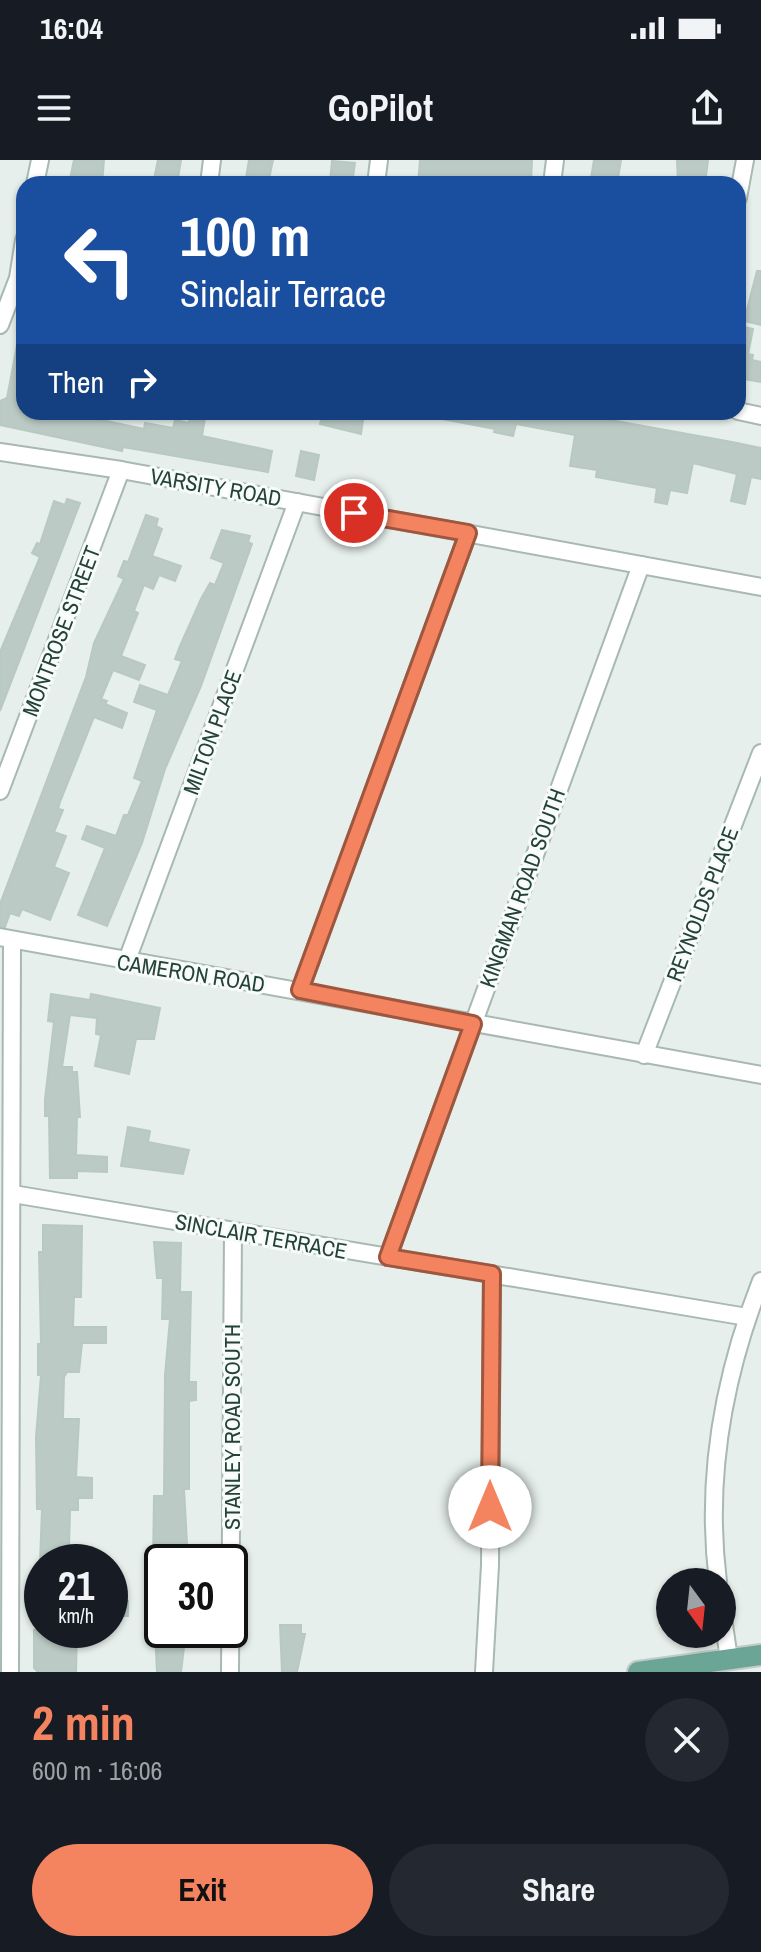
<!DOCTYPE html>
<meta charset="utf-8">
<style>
:root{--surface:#171b24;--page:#242831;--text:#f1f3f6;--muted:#9ea1a6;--accent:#f4845f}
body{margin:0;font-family:"Archivo Narrow",sans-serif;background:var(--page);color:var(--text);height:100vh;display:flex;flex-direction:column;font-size:30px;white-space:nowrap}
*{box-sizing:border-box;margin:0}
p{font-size:26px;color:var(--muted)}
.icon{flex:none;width:44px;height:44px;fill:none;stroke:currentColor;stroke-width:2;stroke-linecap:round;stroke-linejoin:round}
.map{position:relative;height:1512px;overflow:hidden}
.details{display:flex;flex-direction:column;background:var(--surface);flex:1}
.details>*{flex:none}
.top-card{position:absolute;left:16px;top:16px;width:730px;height:244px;border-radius:24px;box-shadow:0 2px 6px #0004;background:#1a4fa0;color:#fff;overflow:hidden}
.needle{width:52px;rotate:165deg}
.controls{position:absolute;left:656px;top:1408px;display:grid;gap:16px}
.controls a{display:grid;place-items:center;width:80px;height:80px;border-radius:50%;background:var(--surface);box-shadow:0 2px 6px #0004;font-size:40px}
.speed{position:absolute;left:24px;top:1384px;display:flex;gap:16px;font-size:40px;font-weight:700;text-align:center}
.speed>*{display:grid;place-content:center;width:104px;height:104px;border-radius:50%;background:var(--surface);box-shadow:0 2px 6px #0004;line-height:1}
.speed small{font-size:20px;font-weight:400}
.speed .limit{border:4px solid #111;border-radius:12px;background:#fff;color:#111}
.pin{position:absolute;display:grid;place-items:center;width:68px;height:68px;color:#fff;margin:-34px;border:4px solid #fff;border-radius:50%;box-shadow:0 2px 8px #0007}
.me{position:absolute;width:88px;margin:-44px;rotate:0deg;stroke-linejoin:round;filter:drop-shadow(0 0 6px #0008)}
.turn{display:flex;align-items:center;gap:28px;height:168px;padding:0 32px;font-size:36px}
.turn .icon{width:104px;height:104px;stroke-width:2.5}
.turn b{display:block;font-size:56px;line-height:68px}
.then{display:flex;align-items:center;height:76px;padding:0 32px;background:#0003;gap:16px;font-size:30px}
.round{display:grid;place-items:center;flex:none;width:84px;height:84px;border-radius:42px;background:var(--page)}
.headline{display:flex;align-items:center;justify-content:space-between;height:136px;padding:0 32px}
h1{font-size:48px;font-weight:700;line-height:60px;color:var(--accent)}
.button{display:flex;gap:16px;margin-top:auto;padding:16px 32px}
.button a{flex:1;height:92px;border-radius:48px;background:var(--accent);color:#111;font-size:32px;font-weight:700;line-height:92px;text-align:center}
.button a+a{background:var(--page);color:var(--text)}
.status{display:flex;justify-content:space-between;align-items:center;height:56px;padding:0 40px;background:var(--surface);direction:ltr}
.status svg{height:22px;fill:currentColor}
header{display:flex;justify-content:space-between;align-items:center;height:104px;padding:0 32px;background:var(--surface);font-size:36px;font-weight:700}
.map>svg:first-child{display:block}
.building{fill:#bbcac4;stroke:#b8c9c2;stroke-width:2}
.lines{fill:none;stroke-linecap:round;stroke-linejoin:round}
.minor-casing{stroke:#a8b8b2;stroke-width:20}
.major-casing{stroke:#c2cac8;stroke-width:24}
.minor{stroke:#fff;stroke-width:16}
.major{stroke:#6aa596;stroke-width:20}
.route-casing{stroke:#9f563e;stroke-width:20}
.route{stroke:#f4845f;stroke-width:14}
.labels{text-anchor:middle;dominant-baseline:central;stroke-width:6;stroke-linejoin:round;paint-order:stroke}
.street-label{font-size:22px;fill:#24423a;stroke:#f7fbf9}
</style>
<div class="status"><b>16:04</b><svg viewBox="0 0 49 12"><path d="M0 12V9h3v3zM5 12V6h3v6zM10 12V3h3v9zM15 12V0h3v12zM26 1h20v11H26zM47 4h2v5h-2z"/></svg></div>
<header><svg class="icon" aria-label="menu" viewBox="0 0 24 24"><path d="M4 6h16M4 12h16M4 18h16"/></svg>GoPilot<svg class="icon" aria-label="share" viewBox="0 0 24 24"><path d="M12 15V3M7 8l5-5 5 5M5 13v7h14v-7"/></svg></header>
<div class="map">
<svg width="761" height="1512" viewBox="0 0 761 1512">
<rect width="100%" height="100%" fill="#e6efeb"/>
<g class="building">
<path d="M 74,0 L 104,0 L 102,24 L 69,24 Z"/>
<path d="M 158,0 L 181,0 L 177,24 L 153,24 Z"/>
<path d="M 249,0 L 273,0 L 268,24 L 245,24 Z"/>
<path d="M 420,0 L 532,0 L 531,24 L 418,24 Z"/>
<path d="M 594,0 L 621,0 L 617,24 L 590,24 Z"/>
<path d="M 677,0 L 708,0 L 705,24 L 678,24 Z"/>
<path d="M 332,1 L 355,3 L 352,24 L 330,22 Z"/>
<path d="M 757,111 L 761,111 L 761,165 L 744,161 Z"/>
<path d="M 740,166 L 753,169 L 748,194 L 753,195 L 752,200 L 761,202 L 761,222 L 738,218 Z"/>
<path d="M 18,180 L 24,180 L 20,252 L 65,252 L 144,269 L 145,263 L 173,268 L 175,260 L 189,263 L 191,252 L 206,252 L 202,276 L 272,291 L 268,312 L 123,287 L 122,291 L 0,265 L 0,241 L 7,238 Z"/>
<path d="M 323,252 L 363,260 L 361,274 L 320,264 Z"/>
<path d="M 438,252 L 566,252 L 732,282 L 761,288 L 761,319 L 751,317 L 745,344 L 731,341 L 737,314 L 693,303 L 687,333 L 670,330 L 667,344 L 655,342 L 657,328 L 596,317 L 597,310 L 570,306 L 575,275 L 516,264 L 513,276 L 494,272 L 495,269 L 437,258 Z"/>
<path d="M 301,291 L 319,295 L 314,320 L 296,316 Z"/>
<path d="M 67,339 L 80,343 L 0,551 L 0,492 L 40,397 L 32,393 L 37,383 L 40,384 L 54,341 L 65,345 Z"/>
<path d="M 146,355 L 158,359 L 156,366 L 162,369 L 152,396 L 181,406 L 175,421 L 159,415 L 153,429 L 144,425 L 134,451 L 138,453 L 121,496 L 145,505 L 139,520 L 113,510 L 101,539 L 107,541 L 105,544 L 127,553 L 122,568 L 94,557 L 60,642 L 58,649 L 63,650 L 54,672 L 66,676 L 54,707 L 69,713 L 50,760 L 22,749 L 19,756 L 10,753 L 5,767 L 0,766 L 0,744 L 86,517 L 94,483 L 124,419 L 118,416 L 124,401 L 128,402 Z"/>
<path d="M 222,370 L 250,376 L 248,382 L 252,384 L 201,526 L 165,609 L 142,683 L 107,766 L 78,755 L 105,688 L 82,679 L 87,666 L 116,676 L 124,655 L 128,655 L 142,621 L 134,618 L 157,550 L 134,542 L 140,525 L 168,535 L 182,501 L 175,499 L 180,486 L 201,439 L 210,423 L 215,425 L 224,403 L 211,398 Z"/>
<path d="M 51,834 L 90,840 L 91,834 L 160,848 L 154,879 L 136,879 L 129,914 L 95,906 L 101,875 L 96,874 L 97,858 L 70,855 L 62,907 L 72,907 L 72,912 L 77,912 L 80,957 L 77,957 L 76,995 L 107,997 L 107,1012 L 77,1011 L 77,1018 L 50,1018 L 49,956 L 45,956 L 45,939 L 54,862 L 48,861 Z"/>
<path d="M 128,967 L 150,971 L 148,982 L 189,990 L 183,1014 L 121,1006 Z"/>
<path d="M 43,1065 L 82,1066 L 81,1137 L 74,1137 L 73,1167 L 106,1167 L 106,1183 L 82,1183 L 79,1212 L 67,1212 L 64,1217 L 63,1259 L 79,1259 L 76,1317 L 92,1318 L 92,1338 L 78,1338 L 78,1350 L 70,1350 L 69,1387 L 75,1387 L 75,1402 L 40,1402 L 42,1349 L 37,1349 L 36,1277 L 41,1215 L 38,1215 L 38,1184 L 41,1184 L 39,1092 L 43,1092 Z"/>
<path d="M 154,1082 L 181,1083 L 180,1132 L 191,1132 L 189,1222 L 196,1222 L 196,1240 L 189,1241 L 189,1329 L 184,1329 L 188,1402 L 153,1402 L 154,1336 L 164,1336 L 165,1215 L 170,1159 L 162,1159 L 163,1118 L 157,1118 Z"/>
<path d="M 112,1440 L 128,1441 L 128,1456 L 112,1456 Z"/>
<path d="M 280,1465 L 301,1465 L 301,1474 L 305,1474 L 297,1512 L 282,1512 Z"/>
<path d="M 34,1470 L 77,1471 L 76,1512 L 38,1512 L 34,1508 Z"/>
<path d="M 160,1470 L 186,1471 L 181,1512 L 157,1512 L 155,1472 Z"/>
</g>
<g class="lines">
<g class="minor-casing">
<g id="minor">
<path d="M 35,24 L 40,0"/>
<path d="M 209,24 L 212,0"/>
<path d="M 376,24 L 379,0"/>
<path d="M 552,24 L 555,0"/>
<path d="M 738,38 L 745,0"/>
<path d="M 0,165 L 18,118 L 24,80"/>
<path d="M 738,251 L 761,256"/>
<path d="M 0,292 L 121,310 L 761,427"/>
<path d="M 0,631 L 121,310"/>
<path d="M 0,777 L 761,915"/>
<path d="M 126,803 L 297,342"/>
<path d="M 300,830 L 468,373"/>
<path d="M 644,895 L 761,593"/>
<path d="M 13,1034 L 747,1157"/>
<path d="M 388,1097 L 641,405"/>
<path d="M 718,1422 C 705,1319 723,1218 761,1121"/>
<path d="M 722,1451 L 729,1499"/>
<path d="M 10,1512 L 12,780"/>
<path d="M 230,1512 L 233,1071"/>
<path d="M 484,1512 L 490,1405 L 492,1114"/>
</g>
</g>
<g class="major-casing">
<path id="major" d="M 638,1512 L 761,1495"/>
</g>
<use href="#minor" class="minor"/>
<use href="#major" class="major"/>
</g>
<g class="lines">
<g class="route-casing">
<path id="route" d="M 354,353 L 468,373 L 300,830 L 473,864 L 388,1097 L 492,1114 L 490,1347"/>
</g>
<use href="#route" class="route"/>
</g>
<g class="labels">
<g class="street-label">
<text transform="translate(216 327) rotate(10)">VARSITY ROAD</text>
<text transform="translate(61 471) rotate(-69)">MONTROSE STREET</text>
<text transform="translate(212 572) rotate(-70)">MILTON PLACE</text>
<text transform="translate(522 728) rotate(-70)">KINGMAN ROAD SOUTH</text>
<text transform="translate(702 744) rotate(-69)">REYNOLDS PLACE</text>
<text transform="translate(191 813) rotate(9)">CAMERON ROAD</text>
<text transform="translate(261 1076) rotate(10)">SINCLAIR TERRACE</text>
<text transform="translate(232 1267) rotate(-90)">STANLEY ROAD SOUTH</text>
</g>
</g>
</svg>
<div class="controls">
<a><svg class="needle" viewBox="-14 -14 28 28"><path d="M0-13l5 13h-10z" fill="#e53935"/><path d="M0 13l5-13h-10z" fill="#9ea1a6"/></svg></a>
</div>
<div class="speed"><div>21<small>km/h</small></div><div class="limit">30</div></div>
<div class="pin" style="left:354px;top:353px;background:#d93025"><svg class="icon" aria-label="arrive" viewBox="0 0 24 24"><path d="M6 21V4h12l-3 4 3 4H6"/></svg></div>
<svg class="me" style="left:490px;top:1347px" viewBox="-20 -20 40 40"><circle r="19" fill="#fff"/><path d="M0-13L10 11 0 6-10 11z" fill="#f4845f"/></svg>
<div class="top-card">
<div class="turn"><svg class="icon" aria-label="left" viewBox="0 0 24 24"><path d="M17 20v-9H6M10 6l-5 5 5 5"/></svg><div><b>100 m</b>Sinclair Terrace</div></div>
<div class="then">Then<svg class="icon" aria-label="right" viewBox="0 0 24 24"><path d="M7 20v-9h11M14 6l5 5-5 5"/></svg></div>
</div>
</div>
<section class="details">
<div class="headline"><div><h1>2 min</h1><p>600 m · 16:06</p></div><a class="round"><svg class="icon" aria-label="close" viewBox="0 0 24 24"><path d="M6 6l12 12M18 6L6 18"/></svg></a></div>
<div class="button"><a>Exit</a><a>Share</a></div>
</section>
